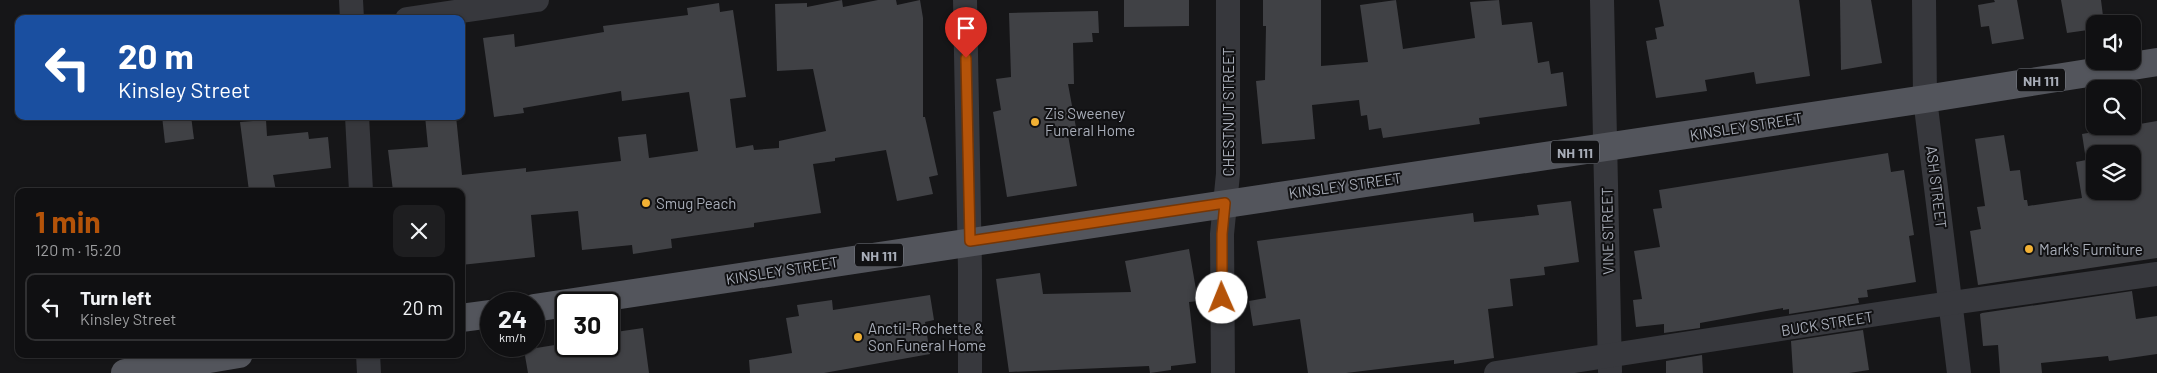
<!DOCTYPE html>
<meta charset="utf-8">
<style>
:root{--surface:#101012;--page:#1e1e20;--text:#f1f3f6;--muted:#9c9d9f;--line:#303032;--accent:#b45309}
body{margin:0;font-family:Barlow,sans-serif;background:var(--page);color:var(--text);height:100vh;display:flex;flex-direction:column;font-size:19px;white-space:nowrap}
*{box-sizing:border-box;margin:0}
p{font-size:16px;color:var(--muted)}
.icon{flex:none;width:28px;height:28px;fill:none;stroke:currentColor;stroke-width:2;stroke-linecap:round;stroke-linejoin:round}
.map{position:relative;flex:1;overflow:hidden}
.sheet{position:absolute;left:15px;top:188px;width:450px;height:170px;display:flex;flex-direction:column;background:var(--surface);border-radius:10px;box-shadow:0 1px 4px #0004,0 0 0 1px var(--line)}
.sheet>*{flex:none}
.hud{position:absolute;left:15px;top:15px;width:450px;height:105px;border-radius:10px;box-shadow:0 1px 4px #0004,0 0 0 1px var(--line);background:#1a4fa0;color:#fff;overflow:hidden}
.buttons{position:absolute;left:2086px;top:15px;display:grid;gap:10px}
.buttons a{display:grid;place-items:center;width:55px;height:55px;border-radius:10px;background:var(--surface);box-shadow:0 1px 4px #0004,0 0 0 1px var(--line);font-size:25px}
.speed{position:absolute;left:480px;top:292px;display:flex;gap:10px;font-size:25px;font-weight:700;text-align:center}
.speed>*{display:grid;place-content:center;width:65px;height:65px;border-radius:50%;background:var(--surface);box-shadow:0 1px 4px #0004,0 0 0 1px var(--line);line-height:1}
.speed small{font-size:12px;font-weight:400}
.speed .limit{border:2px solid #111;border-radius:8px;background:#fff;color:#111}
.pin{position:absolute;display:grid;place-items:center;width:42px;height:42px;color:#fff;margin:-51px -21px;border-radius:50% 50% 50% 0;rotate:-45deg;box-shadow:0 0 5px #0007}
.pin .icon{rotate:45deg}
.me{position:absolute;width:55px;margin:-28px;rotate:359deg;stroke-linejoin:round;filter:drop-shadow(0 0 4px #0008)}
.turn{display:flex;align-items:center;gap:18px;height:105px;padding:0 20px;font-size:22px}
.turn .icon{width:65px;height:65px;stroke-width:2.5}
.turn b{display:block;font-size:35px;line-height:42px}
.round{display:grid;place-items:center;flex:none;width:52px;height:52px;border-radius:10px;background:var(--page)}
.head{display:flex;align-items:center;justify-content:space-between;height:85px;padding:0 20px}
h1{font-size:30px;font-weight:700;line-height:38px;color:var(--accent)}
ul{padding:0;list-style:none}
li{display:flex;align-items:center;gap:15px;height:68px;margin:0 10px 8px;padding:0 10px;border:2px solid var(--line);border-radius:10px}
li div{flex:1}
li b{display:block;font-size:19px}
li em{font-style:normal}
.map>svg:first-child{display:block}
.building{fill:#404145;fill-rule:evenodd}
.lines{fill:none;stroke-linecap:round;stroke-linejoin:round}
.street{stroke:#37383d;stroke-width:24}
.primary{stroke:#53555c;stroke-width:28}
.route-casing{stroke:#753606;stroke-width:12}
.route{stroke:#b45309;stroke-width:9}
.poi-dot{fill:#f2b134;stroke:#111113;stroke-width:2}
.labels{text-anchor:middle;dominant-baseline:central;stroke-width:4;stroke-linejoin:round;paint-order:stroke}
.shield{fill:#111113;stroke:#7b7e86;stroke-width:1}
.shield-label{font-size:14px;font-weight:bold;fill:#a8adb8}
.street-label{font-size:15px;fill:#a8adb8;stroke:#111113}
.poi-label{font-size:15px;fill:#a8adb8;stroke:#111113;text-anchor:start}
</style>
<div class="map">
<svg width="2157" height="373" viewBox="0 0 2157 373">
<rect width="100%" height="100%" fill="#161618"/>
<g class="building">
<path d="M 842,0 L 843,7 L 878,0 L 896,0 L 897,5 L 920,0 L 923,18 L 923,117 L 925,117 L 938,175 L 929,177 L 933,194 L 897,201 L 886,150 L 835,158 L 835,161 L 813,164 L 821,213 L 754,223 L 754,227 L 671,239 L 672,248 L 633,254 L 632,245 L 582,250 L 578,211 L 531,215 L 535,257 L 461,265 L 461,191 L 393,191 L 388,150 L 428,147 L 425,116 L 456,116 L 462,175 L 526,168 L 526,172 L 621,161 L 618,137 L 646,134 L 649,158 L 698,151 L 689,92 L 622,101 L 621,91 L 523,108 L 524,113 L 494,117 L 483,38 L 514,34 L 515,47 L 604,32 L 603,26 L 688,15 L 687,8 L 719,3 L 720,12 L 733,10 L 746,97 L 730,99 L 736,148 L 753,145 L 754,150 L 779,148 L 779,141 L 826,131 L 813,69 L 777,71 L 775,4 L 807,3 L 807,7 Z"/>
<path d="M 1124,0 L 1189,0 L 1189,26 L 1124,27 Z"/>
<path d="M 1263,0 L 1321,0 L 1321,66 L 1368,62 L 1360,5 L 1396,0 L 1403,49 L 1475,38 L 1470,2 L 1499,0 L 1502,25 L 1532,22 L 1538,63 L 1549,61 L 1551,74 L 1563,72 L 1567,106 L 1479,118 L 1480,124 L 1383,138 L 1381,128 L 1369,130 L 1367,115 L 1361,116 L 1359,100 L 1312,105 L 1315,139 L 1262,144 L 1256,81 L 1265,80 L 1266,26 L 1263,26 Z"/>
<path d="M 1659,0 L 1799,0 L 1810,76 L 1756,84 L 1754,72 L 1705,80 L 1707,91 L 1656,98 L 1646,41 L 1657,39 L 1655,28 L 1664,26 Z"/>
<path d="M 1840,0 L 1871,0 L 1882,63 L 1841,70 Z"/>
<path d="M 1994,0 L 2017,0 L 2024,39 L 1992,44 L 1989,26 L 1981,27 L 1978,5 L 1995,2 Z"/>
<path d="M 2061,0 L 2101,0 L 2104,24 L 2095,24 L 2095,29 L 2067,33 Z"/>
<path d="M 1098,11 L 1099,33 L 1092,33 L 1093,42 L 1073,43 L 1074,84 L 1068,84 L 1077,133 L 1068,135 L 1077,186 L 1007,197 L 993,112 L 1001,110 L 996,79 L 1011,77 L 1009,13 Z"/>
<path d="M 162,116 L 191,116 L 194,139 L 165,143 Z"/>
<path d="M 266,120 L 267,136 L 308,132 L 309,139 L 328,137 L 331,168 L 273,175 L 276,191 L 249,191 L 240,122 Z"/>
<path d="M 2157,121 L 2157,258 L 1978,285 L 1970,231 L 1981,229 L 1977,207 L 1985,206 L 1975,139 L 2004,135 L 2010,171 L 2020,170 L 2024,200 L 2027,200 L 2028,206 L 2082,198 L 2076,162 L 2086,160 L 2082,134 ZM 2095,154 L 2132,154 L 2132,191 L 2095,191 Z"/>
<path d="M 1888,153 L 1891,172 L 1904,170 L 1914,235 L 1909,236 L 1916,282 L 1867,290 L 1868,297 L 1858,298 L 1859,303 L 1789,314 L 1789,309 L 1783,310 L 1783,308 L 1700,323 L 1700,328 L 1664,333 L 1664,324 L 1636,327 L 1633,300 L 1642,299 L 1634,251 L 1660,247 L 1653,209 L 1662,208 L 1659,190 Z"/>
<path d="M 1571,201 L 1579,262 L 1544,267 L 1545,275 L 1510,279 L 1513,306 L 1488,309 L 1494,358 L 1454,364 L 1454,360 L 1346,373 L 1308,373 L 1300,319 L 1253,326 L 1249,301 L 1266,298 L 1257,241 L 1473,213 L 1474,222 L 1539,215 L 1537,205 Z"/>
<path d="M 1189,249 L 1198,301 L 1189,302 L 1196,363 L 1171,366 L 1171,370 L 1150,373 L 1149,366 L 1009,372 L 996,279 L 1040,273 L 1043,294 L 1131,292 L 1125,261 Z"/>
<path d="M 2132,291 L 2136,319 L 2157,316 L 2157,354 L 2109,361 L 2108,356 L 2041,363 L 2042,373 L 2000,373 L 1998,345 L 1983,346 L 1980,314 L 1982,313 Z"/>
<path d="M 930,295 L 934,320 L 925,322 L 930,354 L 824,373 L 750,373 L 749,360 L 792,353 L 786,318 L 799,316 L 797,305 L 832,300 L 833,310 Z"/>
<path d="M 643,328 L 649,373 L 528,373 L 524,350 L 561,344 L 562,346 L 609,346 L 609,333 Z"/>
<path d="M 1863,330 L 1869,370 L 1849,373 L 1793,373 L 1791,341 Z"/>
<path d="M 1702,355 L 1703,373 L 1666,373 L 1666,361 Z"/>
</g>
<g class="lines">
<g class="street">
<path d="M 351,0 L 352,19"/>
<path d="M 965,0 L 970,270 L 970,373"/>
<path d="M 1602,0 L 1610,371"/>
<path d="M 1924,0 L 1925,99 L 1959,373"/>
<path d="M 407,19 L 537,0"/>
<path d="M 357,116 L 361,191"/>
<path d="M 368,354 L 369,373"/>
<path d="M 1223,373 L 1222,234 L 1228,174 L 1228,0"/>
<path d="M 1496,373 L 1930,306 L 2157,274"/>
</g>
<g class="primary">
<path d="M 534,308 L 1925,99 L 2157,62"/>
<path d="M 461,318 L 491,314"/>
<path d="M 125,373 L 239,354"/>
</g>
</g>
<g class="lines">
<g class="route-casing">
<path id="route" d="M 966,58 L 970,241 L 1225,203 L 1222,234 L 1222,298"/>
</g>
<use href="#route" class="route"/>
</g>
<g class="poi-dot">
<circle cx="1035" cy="122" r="5"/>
<circle cx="646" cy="203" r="5"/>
<circle cx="2029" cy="249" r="5"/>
<circle cx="858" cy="337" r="5"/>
</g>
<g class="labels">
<g class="shield">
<rect x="2017" y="68.5" width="48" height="23" rx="4"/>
<rect x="1551" y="140.5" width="48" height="23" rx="4"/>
<rect x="855" y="243.5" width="48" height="23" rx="4"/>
</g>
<g class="shield-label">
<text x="2041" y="80">NH 111</text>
<text x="1575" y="152">NH 111</text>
<text x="879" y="255">NH 111</text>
</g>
<g class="street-label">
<text transform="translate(1228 112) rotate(-90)">CHESTNUT STREET</text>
<text transform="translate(1746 126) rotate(-9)">KINSLEY STREET</text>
<text transform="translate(1345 185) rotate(-8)">KINSLEY STREET</text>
<text transform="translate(1937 187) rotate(83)">ASH STREET</text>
<text transform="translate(1607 231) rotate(-91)">VINE STREET</text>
<text transform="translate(782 270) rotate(-9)">KINSLEY STREET</text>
<text transform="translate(1827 323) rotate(-9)">BUCK STREET</text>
</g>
<g class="poi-label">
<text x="1045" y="113">Zis Sweeney<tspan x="1045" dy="17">Funeral Home</tspan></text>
<text x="656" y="203">Smug Peach</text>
<text x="2039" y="249">Mark's Furniture</text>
<text x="868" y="328">Anctil-Rochette &amp;<tspan x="868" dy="17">Son Funeral Home</tspan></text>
</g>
</g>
</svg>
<div class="buttons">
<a><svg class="icon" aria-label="sound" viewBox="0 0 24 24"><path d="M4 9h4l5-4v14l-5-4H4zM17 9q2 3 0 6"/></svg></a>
<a><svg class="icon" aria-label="search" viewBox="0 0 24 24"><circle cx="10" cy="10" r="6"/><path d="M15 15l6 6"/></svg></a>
<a><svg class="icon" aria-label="layers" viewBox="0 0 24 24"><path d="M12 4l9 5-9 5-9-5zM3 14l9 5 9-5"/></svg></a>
</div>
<div class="speed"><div>24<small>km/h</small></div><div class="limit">30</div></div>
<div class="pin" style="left:966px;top:58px;background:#d93025"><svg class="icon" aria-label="arrive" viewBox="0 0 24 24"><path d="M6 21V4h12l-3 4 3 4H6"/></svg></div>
<svg class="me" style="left:1222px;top:298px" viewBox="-20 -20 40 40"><circle r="19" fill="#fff"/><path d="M0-13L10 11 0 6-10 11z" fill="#b45309"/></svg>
<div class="hud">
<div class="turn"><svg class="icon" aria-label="left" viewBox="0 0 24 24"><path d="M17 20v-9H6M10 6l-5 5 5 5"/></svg><div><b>20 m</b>Kinsley Street</div></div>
</div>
<section class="sheet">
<div class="head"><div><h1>1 min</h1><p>120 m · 15:20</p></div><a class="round"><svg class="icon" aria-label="close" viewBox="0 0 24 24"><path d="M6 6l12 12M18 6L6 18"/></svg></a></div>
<ul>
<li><svg class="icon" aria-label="left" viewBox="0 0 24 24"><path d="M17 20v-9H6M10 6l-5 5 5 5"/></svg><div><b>Turn left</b><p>Kinsley Street</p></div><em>20 m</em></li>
</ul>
</section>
</div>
